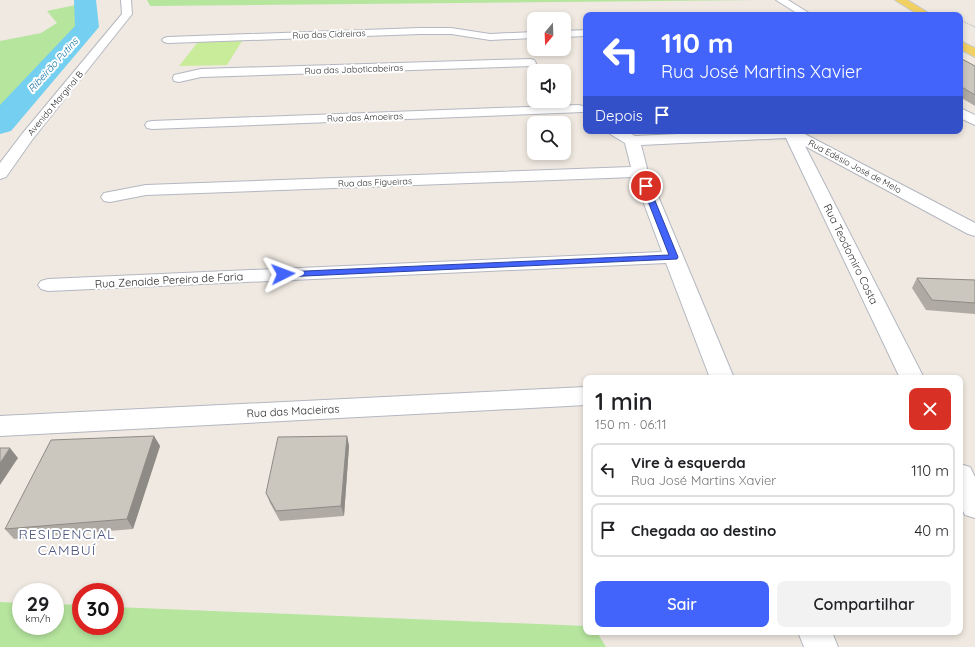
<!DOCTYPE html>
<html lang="pt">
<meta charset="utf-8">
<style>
:root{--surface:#fff;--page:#f2f2f2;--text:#202124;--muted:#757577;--line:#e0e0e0;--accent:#4264fb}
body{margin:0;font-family:Quicksand,sans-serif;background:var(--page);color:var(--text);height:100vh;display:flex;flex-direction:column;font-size:15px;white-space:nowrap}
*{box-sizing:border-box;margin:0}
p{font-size:13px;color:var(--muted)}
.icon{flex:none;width:22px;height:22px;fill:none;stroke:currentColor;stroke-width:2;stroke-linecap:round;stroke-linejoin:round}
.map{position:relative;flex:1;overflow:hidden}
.details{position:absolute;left:583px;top:375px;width:380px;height:260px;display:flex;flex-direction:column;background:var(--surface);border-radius:8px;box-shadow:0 2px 6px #0003}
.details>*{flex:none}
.guide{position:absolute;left:583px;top:12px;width:380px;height:122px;border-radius:8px;box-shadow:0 2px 6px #0003;background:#4264fb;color:#fff;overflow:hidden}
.needle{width:26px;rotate:199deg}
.fabs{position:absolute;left:527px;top:12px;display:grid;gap:8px}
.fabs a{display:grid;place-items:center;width:44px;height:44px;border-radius:8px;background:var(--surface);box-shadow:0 2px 6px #0003;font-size:20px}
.speed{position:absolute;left:12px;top:583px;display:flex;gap:8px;font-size:20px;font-weight:700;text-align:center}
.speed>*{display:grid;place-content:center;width:52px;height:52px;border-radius:50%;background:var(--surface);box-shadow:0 2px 6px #0003;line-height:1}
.speed small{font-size:10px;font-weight:400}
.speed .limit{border:6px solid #d22;background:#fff;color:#111}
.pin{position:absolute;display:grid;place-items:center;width:34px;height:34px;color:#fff;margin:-17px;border:2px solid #fff;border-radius:50%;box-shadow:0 1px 4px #0007}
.me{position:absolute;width:44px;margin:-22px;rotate:87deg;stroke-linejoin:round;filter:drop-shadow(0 0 3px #0008)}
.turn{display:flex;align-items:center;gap:14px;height:84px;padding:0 12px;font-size:18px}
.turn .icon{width:52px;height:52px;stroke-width:2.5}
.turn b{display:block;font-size:28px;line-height:34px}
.then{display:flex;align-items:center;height:38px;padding:0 12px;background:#0003;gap:8px;font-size:15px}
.round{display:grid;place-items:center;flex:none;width:42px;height:42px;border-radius:8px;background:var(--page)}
.headline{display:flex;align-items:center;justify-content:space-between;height:68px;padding:0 12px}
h1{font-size:24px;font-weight:600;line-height:30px}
.cta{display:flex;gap:8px;margin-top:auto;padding:8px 12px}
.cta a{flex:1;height:46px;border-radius:8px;background:var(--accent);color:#fff;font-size:16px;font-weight:600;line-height:46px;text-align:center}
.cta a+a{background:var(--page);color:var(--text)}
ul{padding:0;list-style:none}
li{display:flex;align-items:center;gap:12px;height:54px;margin:0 8px 6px;padding:0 4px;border:2px solid var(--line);border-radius:8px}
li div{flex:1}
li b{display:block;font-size:15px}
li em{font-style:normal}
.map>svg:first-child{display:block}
.green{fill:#b6e59e}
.pitch{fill:#c9ec9a}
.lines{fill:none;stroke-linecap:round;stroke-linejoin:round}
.river{fill:#75cff0;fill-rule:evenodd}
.minor-casing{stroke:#b4b7c1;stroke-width:2}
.major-casing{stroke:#c9c9c9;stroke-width:2}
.path{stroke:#c9c9c9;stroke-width:1.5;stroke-dasharray:1.5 1;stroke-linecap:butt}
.minor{fill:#fff;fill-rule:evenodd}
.major{fill:#f2d163;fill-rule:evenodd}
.wall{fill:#afaba4}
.shaded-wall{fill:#8e8b86}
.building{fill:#cbc7bf;stroke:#8e8b86}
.route{fill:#4264fb;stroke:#2b41a3}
.labels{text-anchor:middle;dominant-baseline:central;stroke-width:4;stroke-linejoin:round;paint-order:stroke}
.far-street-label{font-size:9px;fill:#2e2e2e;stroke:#fff}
.far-water-label{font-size:10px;font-style:italic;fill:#0d6fa3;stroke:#fff}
.street-label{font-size:11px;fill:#2e2e2e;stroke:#fff}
.near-neighbourhood-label{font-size:14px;letter-spacing:1px;fill:#4d5680;stroke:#fff}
</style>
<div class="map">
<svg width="975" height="647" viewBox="0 0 975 647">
<rect width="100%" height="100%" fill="#efe9e1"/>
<g class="green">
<path d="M 147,0 L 757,0 L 150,6 Z"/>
<path d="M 85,3 L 87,27 L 0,124 L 0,41 L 41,33 L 57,23 L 47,11 Z"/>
<path d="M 0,602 L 21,603 L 21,626 L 55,626 L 55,604 L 81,605 L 81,626 L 115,626 L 115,607 L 586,626 L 586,632 L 597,632 L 606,647 L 0,647 Z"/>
</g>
<path class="pitch" d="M 242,41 L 227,65 L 179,66 L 198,42 Z"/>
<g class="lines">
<path class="river" d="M 74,0 L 96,0 L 99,27 L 11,131 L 0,134 L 0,105 L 75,26 Z"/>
<g class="minor-casing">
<g id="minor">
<path d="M 121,0 L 131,0 L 132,14 L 32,140 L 6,177 L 0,179 L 0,163 L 22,134 L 122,14 Z"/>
<path d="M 776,0 L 788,0 L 812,15 L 800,15 Z"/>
<path d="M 420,28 L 451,28 L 490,34 L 534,32 L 534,38 L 490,40 L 451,34 L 420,34 L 168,43 L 164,42 L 162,40 L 164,38 L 168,37 Z"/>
<path d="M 586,30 L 586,36 L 564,37 L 564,31 Z"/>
<path d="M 530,59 L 534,60 L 536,63 L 534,66 L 201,77 L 179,82 L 174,81 L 173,78 L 174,75 L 201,69 Z"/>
<path d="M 578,105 L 583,106 L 585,109 L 583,112 L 152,129 L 147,128 L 145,125 L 147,122 L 152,121 Z"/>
<path d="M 960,108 L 975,115 L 975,125 L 960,118 Z"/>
<path d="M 608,131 L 626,131 L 635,136 L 742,131 L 799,131 L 975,223 L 975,236 L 968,234 L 805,146 L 924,378 L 900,378 L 786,138 L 641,145 L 648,172 L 734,378 L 710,378 L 666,263 L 48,291 L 41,289 L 38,285 L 41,281 L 48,279 L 662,252 L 634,177 L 146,195 L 110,202 L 104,201 L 101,197 L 104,193 L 146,185 L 631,167 L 625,143 L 610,134 Z"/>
<path d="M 586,387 L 586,405 L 0,436 L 0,416 Z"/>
<path d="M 960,464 L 970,467 L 975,477 L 975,518 L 965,515 L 960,505 Z"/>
<path d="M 798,632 L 832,632 L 838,647 L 804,647 Z"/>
</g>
</g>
<g class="major-casing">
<g id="major">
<path d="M 895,0 L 907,0 L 932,15 L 919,15 Z"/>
<path d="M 960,41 L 975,48 L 975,57 L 960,49 Z"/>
</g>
</g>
<path class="path" d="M 960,20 L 975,27"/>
<use href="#minor" class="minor"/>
<use href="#major" class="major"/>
</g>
<g class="wall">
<path d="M 960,58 L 975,66 L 975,106 L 960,97 Z"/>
<path d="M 917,278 L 975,280 L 975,314 L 926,310 L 912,288 Z"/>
<path d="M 154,436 L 160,446 L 133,529 L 14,539 L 5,529 Z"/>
<path d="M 347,436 L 349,446 L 344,516 L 280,521 L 270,503 L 266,493 Z"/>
</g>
<g class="shaded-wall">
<path d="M 154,436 L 160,446 L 133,529 L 127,519 Z"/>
<path d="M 347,436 L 349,446 L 344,516 L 341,506 Z"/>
<path d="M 10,448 L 18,458 L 0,485 L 0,463 Z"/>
</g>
<g class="building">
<path d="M 960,58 L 975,66 L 975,95 L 960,86 Z"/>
<path d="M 917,278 L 975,280 L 975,303 L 932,300 Z"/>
<path d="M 154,436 L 127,519 L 5,529 L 51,440 Z"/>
<path d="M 347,436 L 341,506 L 276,511 L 266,493 L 278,437 Z"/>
<path d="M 0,448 L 10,448 L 0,463 Z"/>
</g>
<path class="route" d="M 646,184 L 649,186 L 678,257 L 677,259 L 283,277 L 278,274 L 283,272 L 669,255 L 642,186 Z"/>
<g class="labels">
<g class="far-street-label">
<text transform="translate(329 34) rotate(-2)">Rua das Cidreiras</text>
<text transform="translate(354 69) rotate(-2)">Rua das Jaboticabeiras</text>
<text transform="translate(55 103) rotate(-50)">Avenida Marginal B</text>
<text transform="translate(365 117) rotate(-2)">Rua das Amoeiras</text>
<text transform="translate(855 166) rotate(28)">Rua Edésio José de Melo</text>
<text transform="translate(375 182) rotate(-2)">Rua das Figueiras</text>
</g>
<g class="far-water-label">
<text transform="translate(53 65) rotate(-48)">Ribeirão Putins</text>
</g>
<g class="street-label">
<text transform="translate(851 254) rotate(64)">Rua Teodomiro Costa</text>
<text transform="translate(169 280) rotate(-3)">Rua Zenaide Pereira de Faria</text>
<text transform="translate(293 411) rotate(-3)">Rua das Macieiras</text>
</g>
<g class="near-neighbourhood-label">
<text x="67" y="534">RESIDENCIAL<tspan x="67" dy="16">CAMBUÍ</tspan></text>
</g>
</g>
</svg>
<div class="fabs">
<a><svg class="needle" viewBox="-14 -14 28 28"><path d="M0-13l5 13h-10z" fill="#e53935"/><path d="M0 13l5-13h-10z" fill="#757577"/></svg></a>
<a><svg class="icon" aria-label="sound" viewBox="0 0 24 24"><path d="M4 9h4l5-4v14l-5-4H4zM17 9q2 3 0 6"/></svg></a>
<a><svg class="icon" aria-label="search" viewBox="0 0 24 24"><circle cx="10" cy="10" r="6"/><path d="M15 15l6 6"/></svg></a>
</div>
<div class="speed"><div>29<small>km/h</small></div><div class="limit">30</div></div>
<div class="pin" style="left:646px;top:186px;background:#d93025"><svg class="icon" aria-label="arrive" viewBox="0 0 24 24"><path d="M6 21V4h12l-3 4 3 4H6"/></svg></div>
<svg class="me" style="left:283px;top:274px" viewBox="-20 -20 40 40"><path d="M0-17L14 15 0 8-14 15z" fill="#4264fb" stroke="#fff" stroke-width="4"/></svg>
<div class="guide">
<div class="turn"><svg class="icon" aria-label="left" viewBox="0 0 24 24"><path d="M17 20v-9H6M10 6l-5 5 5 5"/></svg><div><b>110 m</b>Rua José Martins Xavier</div></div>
<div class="then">Depois<svg class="icon" aria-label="arrive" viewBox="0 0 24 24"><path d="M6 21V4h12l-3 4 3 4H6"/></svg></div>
</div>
<section class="details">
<div class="headline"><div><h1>1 min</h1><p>150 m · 06:11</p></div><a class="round" style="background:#d93025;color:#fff"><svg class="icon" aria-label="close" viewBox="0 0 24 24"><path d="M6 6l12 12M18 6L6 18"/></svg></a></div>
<ul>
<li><svg class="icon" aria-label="left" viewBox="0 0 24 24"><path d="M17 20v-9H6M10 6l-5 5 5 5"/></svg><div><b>Vire à esquerda</b><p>Rua José Martins Xavier</p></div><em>110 m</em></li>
<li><svg class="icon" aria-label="arrive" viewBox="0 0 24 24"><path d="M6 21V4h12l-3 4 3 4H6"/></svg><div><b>Chegada ao destino</b></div><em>40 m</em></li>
</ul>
<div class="cta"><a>Sair</a><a>Compartilhar</a></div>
</section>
</div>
